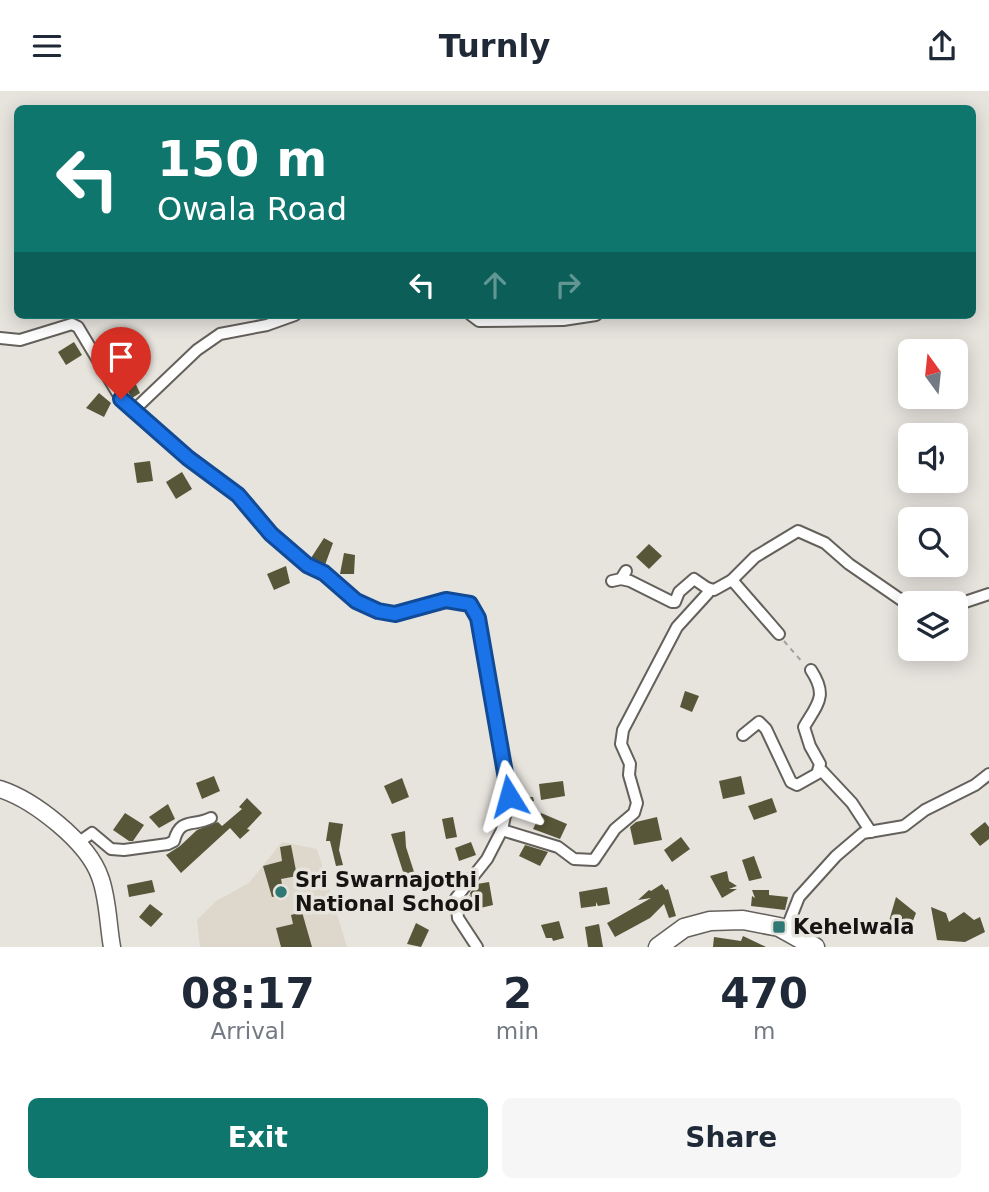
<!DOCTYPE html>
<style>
:root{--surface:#fff;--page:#f6f6f7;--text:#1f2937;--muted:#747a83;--accent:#0f766e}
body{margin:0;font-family:"DejaVu Sans",sans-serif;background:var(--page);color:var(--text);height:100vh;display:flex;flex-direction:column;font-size:26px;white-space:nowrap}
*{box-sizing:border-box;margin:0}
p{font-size:23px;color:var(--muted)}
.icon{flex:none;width:38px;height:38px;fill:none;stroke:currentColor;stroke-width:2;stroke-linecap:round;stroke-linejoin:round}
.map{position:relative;height:856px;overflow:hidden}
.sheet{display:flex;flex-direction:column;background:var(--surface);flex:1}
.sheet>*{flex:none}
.top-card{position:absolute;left:14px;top:14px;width:962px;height:214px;border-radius:10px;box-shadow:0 4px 18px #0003;background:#0f766e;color:#fff;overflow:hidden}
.needle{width:46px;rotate:345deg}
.tools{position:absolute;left:898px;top:248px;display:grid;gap:14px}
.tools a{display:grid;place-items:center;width:70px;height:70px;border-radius:10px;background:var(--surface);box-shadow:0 4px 18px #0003;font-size:35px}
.pin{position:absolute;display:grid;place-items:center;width:60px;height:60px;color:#fff;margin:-72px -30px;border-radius:50% 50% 50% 0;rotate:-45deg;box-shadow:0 0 7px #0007}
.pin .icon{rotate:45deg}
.me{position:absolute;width:77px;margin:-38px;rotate:352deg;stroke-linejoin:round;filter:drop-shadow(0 0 5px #0008)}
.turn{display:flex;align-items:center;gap:24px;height:147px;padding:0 28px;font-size:32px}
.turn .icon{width:91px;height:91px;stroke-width:2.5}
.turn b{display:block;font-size:49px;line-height:60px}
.lanes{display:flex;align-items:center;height:66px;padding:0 28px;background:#0003;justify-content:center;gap:35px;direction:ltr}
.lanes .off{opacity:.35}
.eta{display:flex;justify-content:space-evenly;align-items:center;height:119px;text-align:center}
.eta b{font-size:42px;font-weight:800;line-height:49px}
.primary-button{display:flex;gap:14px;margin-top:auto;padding:14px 28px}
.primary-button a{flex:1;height:80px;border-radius:10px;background:var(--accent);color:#fff;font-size:28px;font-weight:800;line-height:80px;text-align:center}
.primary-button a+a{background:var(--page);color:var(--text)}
header{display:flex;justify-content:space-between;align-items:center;height:91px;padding:0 28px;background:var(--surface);font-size:32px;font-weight:800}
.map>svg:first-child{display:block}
.built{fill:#ded7cb}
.building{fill:#575638}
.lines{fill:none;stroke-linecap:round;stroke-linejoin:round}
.minor-casing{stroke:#64615c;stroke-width:14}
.secondary-casing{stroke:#64615c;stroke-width:19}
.trunk-casing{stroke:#64615c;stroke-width:21}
.path{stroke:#a29f9b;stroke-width:2;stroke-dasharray:5 5;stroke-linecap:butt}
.minor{stroke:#fff;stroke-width:10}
.secondary{stroke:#fff;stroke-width:16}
.trunk{stroke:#fff;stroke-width:18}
.route-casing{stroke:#114b97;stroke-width:18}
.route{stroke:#1a73e8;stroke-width:12}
.poi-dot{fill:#2f7874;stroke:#e7e4de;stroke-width:2.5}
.labels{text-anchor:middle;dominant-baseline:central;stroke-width:7;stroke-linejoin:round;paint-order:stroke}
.poi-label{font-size:21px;font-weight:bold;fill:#151412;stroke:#e7e4de;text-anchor:start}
</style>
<header><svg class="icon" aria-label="menu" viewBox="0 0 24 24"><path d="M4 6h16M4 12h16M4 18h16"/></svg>Turnly<svg class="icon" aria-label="share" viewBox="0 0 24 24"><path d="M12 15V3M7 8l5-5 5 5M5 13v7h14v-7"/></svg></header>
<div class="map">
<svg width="989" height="856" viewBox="0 0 989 856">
<rect width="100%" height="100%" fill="#e7e4de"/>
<path class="built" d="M 282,751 L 317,758 L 347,856 L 200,856 L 197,829 L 216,810 L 249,792 Z"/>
<g class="building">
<path d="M 74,251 L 82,264 L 66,274 L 58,261 Z"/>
<path d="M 120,260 L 140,302 L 132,307 L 106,268 Z"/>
<path d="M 99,302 L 111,312 L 104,326 L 86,317 Z"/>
<path d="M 150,370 L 153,390 L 137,392 L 134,372 Z"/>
<path d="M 182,381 L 192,398 L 176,408 L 166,391 Z"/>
<path d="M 324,447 L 333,452 L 325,474 L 311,467 Z"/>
<path d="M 649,453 L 662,465 L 649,478 L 636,466 Z"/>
<path d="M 344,462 L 355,464 L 354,483 L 340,483 Z"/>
<path d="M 286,475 L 290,492 L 274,499 L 267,483 Z"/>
<path d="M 685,600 L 699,605 L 692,621 L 680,616 Z"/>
<path d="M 214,685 L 220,700 L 202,708 L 196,692 Z"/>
<path d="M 741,685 L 745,703 L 723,708 L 719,690 Z"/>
<path d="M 402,687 L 409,706 L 392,713 L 384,695 Z"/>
<path d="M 563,690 L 565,705 L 541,709 L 539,693 Z"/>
<path d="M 517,706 L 533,706 L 534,710 L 521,713 L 527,715 L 527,723 L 513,723 Z"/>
<path d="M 247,707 L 262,722 L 247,738 L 250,739 L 240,748 L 230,737 L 181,782 L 166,764 L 180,755 L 197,739 L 218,731 L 222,735 L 242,718 L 239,716 Z"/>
<path d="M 772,707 L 777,721 L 754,729 L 748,715 Z"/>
<path d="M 168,713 L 175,728 L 159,737 L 149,726 Z"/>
<path d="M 125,722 L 144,734 L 133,750 L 129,750 L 113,739 Z"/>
<path d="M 541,722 L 567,733 L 560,748 L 533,738 Z"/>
<path d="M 453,726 L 457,746 L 446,748 L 442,728 Z"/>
<path d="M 657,726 L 662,749 L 634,754 L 630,736 L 636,731 Z"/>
<path d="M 329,731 L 343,733 L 339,759 L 343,774 L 336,775 L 330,750 L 326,750 Z"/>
<path d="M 985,731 L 989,736 L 989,748 L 980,755 L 970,743 Z"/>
<path d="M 405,740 L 406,756 L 415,784 L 405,787 L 391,743 Z"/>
<path d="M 681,746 L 690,758 L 672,771 L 664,759 Z"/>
<path d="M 471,751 L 476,764 L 459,770 L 455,757 Z"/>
<path d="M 291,754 L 297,785 L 281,788 L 284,803 L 272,806 L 263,775 L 282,770 L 280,756 Z"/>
<path d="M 525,754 L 548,761 L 540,775 L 519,765 Z"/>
<path d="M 754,765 L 762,787 L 749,790 L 742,769 Z"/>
<path d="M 727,780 L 729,790 L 737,795 L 729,798 L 737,798 L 722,807 L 710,785 Z"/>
<path d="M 152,789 L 155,801 L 129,806 L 127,794 Z"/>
<path d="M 489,791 L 493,814 L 472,819 L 469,804 L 471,806 L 470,802 L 477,793 Z"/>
<path d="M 662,793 L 666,799 L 668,798 L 676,825 L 669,827 L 664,813 L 650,827 L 615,846 L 607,832 L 651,807 L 638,809 L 649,799 L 651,800 Z"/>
<path d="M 607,796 L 610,813 L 598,815 L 596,811 L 596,815 L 581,817 L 579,801 Z"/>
<path d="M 752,799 L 769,799 L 769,804 L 788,806 L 785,819 L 751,815 L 752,805 L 755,807 Z"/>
<path d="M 896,806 L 916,822 L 909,840 L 889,830 Z"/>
<path d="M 150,813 L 163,823 L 151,836 L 139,826 Z"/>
<path d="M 931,816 L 946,822 L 949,831 L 964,821 L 974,829 L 980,826 L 985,841 L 965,851 L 937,849 Z"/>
<path d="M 302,821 L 312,856 L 281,856 L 276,837 L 293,833 L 291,824 Z"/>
<path d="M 559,830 L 564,847 L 553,850 L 552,847 L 546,847 L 541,834 Z"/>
<path d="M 416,832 L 429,839 L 421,856 L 407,853 Z"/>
<path d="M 599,833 L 603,856 L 588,856 L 585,836 Z"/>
<path d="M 743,845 L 766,856 L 713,856 L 714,846 L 741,850 Z"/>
</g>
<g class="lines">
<g class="minor-casing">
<g id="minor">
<path d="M 471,224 L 479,230 L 563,229 L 596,224"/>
<path d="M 0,247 L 20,249 L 72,233 L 78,236 L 121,308 L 188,367 L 238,404 L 271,443 L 307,474 L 324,482 L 356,510 L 378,520 L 395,523 L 446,509 L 470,513 L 478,527 L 509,705 L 502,739 L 487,768 L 456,807 L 458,827 L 477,856"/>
<path d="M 133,320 L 197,259 L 220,243 L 267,234 L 295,224"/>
<path d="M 732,489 L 779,543"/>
<path d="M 612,490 L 621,488 L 626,480"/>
<path d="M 707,497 L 714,499 L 732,489 L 755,466 L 798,440 L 825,452 L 849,473 L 910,515"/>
<path d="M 956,514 L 989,503"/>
<path d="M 811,579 C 828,605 818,612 804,636 L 810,655 L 820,673 L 818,680"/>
<path d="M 743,644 L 759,631 L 766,638 L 791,691 L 797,694 L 822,680 L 852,712 L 871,741"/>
<path d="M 502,739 L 558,756 L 574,768 L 594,769 L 615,738 L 634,722 L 637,712 L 629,684 L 630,673 L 621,653 L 623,639 L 677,536 L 708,502 L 707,497 L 694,488 L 679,501 L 675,511 L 672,511 L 630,490 L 621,488"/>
<path d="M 79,751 L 92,742 L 111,758 L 124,759 L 168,753 L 174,750 C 180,726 193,736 211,727"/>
<path d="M 786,839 L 799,806 L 836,765 L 863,742 L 904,735 L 925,719 L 975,694 L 989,683"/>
</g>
</g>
<g class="secondary-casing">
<path id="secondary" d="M 0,698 C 34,709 88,751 100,786 C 108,807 108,834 112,856"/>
</g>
<g class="trunk-casing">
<path id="trunk" d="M 658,856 L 684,837 L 710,830 L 743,829 L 779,836 L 815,856"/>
</g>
<path class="path" d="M 784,550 L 803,572"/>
<use href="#minor" class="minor"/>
<use href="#secondary" class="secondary"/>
<use href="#trunk" class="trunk"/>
</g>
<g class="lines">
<g class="route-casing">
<path id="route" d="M 121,308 L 188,367 L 238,404 L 271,443 L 307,474 L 324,482 L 356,510 L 378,520 L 395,523 L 446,509 L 470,513 L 478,527 L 509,705"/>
</g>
<use href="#route" class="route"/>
</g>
<g class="poi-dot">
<circle cx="281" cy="801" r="7"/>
<rect x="772" y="829" width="14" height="14" rx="3.5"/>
</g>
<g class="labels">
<g class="poi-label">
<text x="295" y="789">Sri Swarnajothi<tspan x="295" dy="24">National School</tspan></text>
<text x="793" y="836">Kehelwala</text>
</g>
</g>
</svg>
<div class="tools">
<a><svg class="needle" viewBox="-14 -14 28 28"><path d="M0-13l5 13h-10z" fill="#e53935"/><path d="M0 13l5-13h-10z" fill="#747a83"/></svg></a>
<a><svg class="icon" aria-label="sound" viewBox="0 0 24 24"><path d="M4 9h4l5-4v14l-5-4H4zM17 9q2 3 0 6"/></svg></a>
<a><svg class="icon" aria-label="search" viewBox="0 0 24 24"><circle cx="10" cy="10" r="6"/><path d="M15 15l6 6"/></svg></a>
<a><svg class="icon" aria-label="layers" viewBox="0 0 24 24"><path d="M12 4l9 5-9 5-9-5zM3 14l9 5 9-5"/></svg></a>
</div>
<div class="pin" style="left:121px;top:308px;background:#d93025"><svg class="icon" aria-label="arrive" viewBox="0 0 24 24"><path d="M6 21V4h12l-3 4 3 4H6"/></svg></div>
<svg class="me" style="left:509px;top:705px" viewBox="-20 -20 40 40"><path d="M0-17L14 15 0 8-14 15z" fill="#1a73e8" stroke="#fff" stroke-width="4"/></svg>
<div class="top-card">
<div class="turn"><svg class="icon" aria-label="left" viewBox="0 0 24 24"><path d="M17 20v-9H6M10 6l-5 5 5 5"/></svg><div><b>150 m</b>Owala Road</div></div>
<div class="lanes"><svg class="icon" aria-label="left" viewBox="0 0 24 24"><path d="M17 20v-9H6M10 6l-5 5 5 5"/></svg><svg class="icon off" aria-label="ahead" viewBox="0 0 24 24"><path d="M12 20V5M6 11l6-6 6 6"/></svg><svg class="icon off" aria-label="right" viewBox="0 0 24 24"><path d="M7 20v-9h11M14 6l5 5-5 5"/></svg></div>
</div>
</div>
<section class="sheet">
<div class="eta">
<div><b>08:17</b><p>Arrival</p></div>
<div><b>2</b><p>min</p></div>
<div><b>470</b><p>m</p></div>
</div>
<div class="primary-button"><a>Exit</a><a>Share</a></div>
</section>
